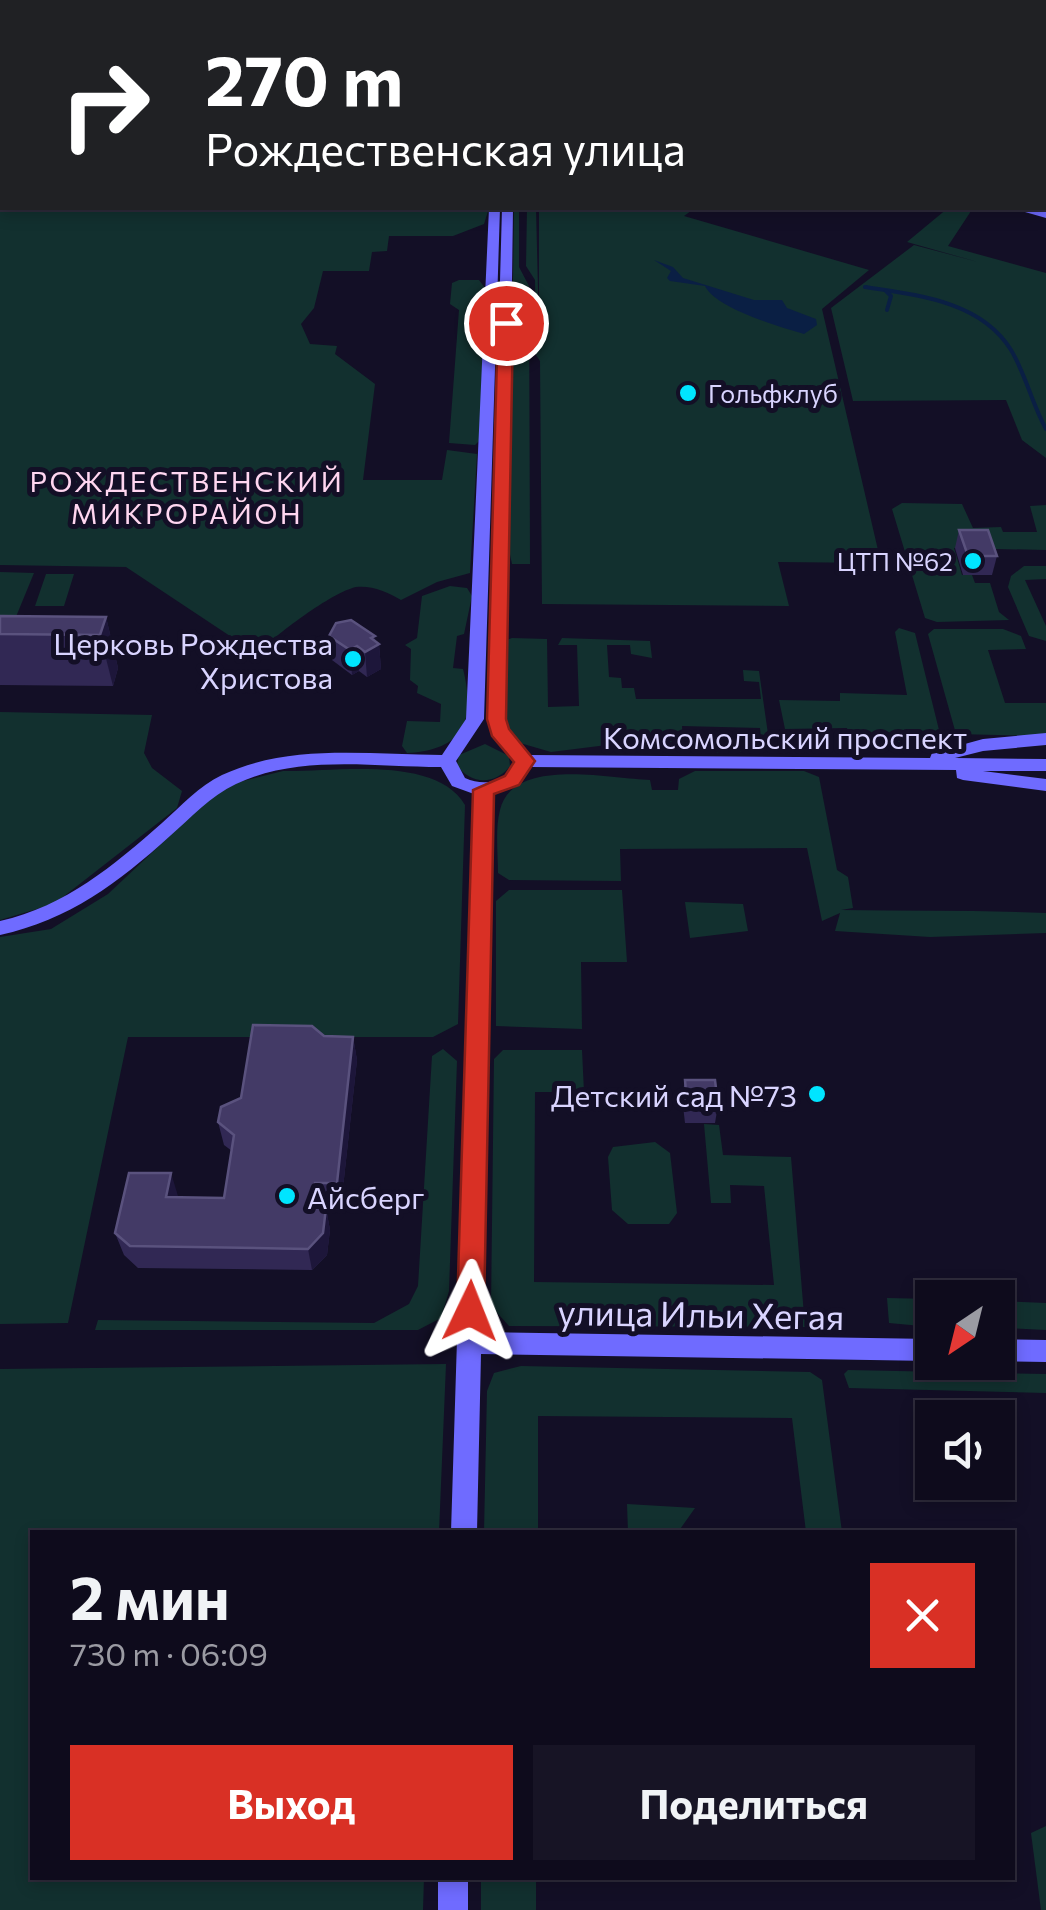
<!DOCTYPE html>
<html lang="ru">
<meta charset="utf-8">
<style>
:root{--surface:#0e0b1c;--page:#171425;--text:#f1f3f6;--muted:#9b9ba3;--line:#2e2b3b;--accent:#d93025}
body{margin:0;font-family:Commissioner,sans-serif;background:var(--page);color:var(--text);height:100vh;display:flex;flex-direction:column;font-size:38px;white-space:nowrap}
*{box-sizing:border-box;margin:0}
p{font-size:32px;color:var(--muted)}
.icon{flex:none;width:55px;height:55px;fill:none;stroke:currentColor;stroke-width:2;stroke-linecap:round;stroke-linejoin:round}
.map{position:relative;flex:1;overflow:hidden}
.sheet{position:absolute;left:30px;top:1530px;width:985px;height:350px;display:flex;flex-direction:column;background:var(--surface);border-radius:0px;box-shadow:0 5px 15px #0003,0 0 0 2px var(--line)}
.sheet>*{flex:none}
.guide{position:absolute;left:0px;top:0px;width:1048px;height:210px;box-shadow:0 5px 15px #0003,0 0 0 2px var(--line);background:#202124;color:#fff;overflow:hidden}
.needle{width:65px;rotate:215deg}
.tools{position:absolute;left:915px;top:1280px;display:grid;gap:20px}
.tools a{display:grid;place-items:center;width:100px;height:100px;border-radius:0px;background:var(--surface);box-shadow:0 5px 15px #0003,0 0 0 2px var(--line);font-size:50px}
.pin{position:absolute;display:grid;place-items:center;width:85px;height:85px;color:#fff;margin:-42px;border:5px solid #fff;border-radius:50%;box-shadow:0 2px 10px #0007}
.me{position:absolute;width:110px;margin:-55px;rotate:2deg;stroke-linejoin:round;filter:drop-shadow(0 0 8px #0008)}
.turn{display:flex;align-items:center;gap:35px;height:210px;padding:0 40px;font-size:45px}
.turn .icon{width:130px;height:130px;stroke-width:2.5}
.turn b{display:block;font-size:70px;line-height:85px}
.round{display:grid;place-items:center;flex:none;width:105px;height:105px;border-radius:0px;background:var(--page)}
.head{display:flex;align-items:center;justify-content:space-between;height:170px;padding:0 40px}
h1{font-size:60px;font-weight:700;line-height:75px}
.cta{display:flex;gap:20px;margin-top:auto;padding:20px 40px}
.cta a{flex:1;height:115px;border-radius:0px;background:var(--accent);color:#fff;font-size:40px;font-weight:700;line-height:115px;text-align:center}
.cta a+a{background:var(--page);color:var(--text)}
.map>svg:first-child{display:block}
.green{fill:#12302f}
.water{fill:#0a1f44}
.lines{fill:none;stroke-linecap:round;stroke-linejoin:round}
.stream{stroke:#0a1f44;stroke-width:4}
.street{fill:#3d3a85;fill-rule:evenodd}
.secondary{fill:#6f6bff;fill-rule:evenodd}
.wall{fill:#312854}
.shaded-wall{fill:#1d163a}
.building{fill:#433a66;stroke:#5a527e;stroke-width:2.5}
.route{fill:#d93025;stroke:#8d1f18;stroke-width:2.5}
.poi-dot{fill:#00e5ff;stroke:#130f26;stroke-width:4}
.labels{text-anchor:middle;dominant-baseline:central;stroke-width:10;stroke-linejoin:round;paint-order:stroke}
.far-poi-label{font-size:25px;fill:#d9d4ff;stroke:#130f26;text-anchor:start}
.far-neighbourhood-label{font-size:28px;letter-spacing:2.5px;fill:#ffd6f0;stroke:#130f26}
.poi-label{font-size:30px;fill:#d9d4ff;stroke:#130f26;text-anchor:end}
.street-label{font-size:30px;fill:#d9d4ff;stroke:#130f26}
.near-street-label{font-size:35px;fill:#d9d4ff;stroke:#130f26}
</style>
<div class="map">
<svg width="1046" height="1910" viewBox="0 0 1046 1910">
<rect width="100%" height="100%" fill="#130f26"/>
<g class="green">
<path d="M 0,171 L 2,208 L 489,208 L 484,224 L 453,236 L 389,236 L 387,251 L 372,252 L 369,271 L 323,271 L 314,308 L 301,324 L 310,344 L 337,346 L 335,354 L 375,384 L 363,480 L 442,480 L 447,450 L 477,454 L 470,573 L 437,582 L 401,600 C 388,592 371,585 356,587 C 332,592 274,636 257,654 L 126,567 L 0,565 Z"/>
<path d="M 519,208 L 519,267 L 529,286 L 530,564 L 512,564 L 509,550 L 514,209 Z"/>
<path d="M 527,208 L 536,208 L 539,330 L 539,208 L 695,208 L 684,216 L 869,270 L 822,309 L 881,563 L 778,562 L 789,606 L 542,604 L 540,361 L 536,355 L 535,280 L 526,266 Z"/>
<path d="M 948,208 L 996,208 L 991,212 L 973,208 L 948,246 L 1046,273 L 1046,458 L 1022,440 L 1006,400 L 853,401 L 831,308 L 914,245 L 978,262 L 907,242 Z"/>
<path d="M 459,280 L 479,280 L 485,288 L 480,440 L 475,445 L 449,443 L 459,310 L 450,304 L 452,283 Z"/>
<path d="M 902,503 L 962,504 L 973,528 L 1001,527 L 1003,532 L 1037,532 L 1030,506 L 1046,505 L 1046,550 L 954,548 L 962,575 L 972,575 L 975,583 L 990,583 L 999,612 L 1009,620 L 937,622 L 925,618 L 892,509 Z"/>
<path d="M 1024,566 L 1046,566 L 1046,579 L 1025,580 L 1046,626 L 1046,641 L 1029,636 L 1008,587 L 1011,576 Z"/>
<path d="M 0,572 L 34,573 L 13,624 L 0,624 Z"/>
<path d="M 46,574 L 74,574 L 64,606 L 35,606 Z"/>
<path d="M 450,586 L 467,588 L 472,596 L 464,634 L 457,636 L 453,668 L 463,669 C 476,721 464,750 407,753 L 402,746 L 407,721 L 440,722 L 441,704 L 417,693 L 418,686 L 410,680 L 411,649 L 405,645 L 417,638 L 422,596 Z"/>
<path d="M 899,628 L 915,633 L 939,730 L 935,740 L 893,748 L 849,738 L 847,728 L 785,729 L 779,700 L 840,701 L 840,693 L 907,695 L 895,632 Z"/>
<path d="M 934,629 L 1003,629 L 1021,636 L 1026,649 L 988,650 L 1005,703 L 1046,703 L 1046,736 L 956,734 L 928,634 Z"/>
<path d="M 512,638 L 547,639 L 548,707 L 579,706 L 577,645 L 558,645 L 562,638 L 650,641 L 652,658 L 631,654 L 630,645 L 607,645 L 609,677 L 621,678 L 622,688 L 634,688 L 636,699 L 761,699 L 759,682 L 744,681 L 743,670 L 759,671 L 768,734 L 761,737 L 760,728 L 682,726 L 683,743 L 766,745 L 773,747 L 772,751 L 703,753 L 682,746 L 607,745 L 551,752 L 520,743 L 508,730 L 504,713 L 507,640 Z"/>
<path d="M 0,712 L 152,715 L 144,753 L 152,768 L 182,791 L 177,808 L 54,904 L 0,920 Z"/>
<path d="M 485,744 L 509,756 L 510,766 C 496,785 470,785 457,765 L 459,755 Z"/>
<path d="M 283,771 C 335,772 436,755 465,805 L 458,1024 L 433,1037 L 128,1037 L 68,1323 L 0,1324 L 0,937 L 51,929 L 108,894 L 210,798 L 239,782 Z"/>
<path d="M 695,771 L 804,771 L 819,777 L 837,870 L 848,877 L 853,908 L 841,910 C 909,911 977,910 1046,913 L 1046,933 L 930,937 L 835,931 L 840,913 L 822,921 L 807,848 L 620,849 L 621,881 L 509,880 L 498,873 C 498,853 495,829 500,810 C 513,756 610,779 650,780 L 652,790 L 678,790 L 679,779 Z"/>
<path d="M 509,890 L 622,890 L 627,962 L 581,962 L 582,1029 L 496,1026 L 496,901 Z"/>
<path d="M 685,902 L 743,904 L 748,931 L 690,938 Z"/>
<path d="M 443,1049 L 457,1061 L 449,1291 L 441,1318 L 418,1330 L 95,1330 L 98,1320 L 374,1323 L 409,1304 L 418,1286 L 432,1056 Z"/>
<path d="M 503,1050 L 582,1050 L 584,1092 L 535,1092 L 534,1282 L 774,1285 L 764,1186 L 730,1185 L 731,1203 L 711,1203 L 704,1124 L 719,1125 L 723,1155 L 791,1157 L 805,1327 L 509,1326 L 491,1306 L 494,1059 Z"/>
<path d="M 655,1142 L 670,1153 L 677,1213 L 669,1224 L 628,1224 L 612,1210 L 608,1157 L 613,1147 Z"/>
<path d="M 887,1298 L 932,1299 L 932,1327 L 889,1323 Z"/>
<path d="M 999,1301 L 1046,1303 L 1046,1330 L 1008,1328 L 1002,1323 Z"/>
<path d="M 446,1364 L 439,1532 L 32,1532 L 32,1878 L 424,1878 L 423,1910 L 0,1910 L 0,1369 Z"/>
<path d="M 521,1366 L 810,1372 L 822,1380 L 842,1532 L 806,1532 L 792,1418 L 538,1416 L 538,1532 L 484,1532 L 487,1391 L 494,1373 Z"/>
<path d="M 848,1370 L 1046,1374 L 1046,1393 L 849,1388 L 844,1374 Z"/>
<path d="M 627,1504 L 695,1508 L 678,1532 L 628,1532 Z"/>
<path d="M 1046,1826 L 1046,1910 L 1041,1910 L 1031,1833 Z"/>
<rect x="481" y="1878" width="55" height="32"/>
</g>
<path class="water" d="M 654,260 L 673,267 L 683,278 L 754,300 L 782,300 L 787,308 L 816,319 L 817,325 L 804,334 C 780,327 715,308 705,286 L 670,281 L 667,278 L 671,271 Z"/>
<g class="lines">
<g class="stream">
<path d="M 865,287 C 917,295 981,301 1011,350 C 1026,375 1032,404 1046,429"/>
<path d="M 886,291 L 891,296 L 887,310"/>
</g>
<g class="street">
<rect x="535" y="0" width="6" height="2"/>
<rect x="1045" y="179" width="1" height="5"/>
</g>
<g class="secondary">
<path d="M 493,0 L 503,0 L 503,2 L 494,2 Z"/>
<path d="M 508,0 L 518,0 L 518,2 L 509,2 Z"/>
<rect x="1045" y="193" width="1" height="6"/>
<path d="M 489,208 L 500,208 L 484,719 L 456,761 L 465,778 C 486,787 504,782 516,762 L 493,735 L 488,719 L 502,208 L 513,208 L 506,719 L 507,730 L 530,755 L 930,758 L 932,753 L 983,739 L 1046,733 L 1046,745 L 983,751 L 955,758 L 1046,759 L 1046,771 L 983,771 L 1046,779 L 1046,791 L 963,780 L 957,778 L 956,770 L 531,767 L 512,788 L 492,794 L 481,1332 L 932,1339 L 932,1361 L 481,1354 L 477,1532 L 451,1532 L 474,794 L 452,786 L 441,767 C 374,767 299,754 236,784 C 210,796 191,818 170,836 C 118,883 69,920 0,935 L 0,921 C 66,906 113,866 162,823 C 181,806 199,786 222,775 C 290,743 369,755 442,755 L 466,719 Z"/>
<path d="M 1016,208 L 1046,211 L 1046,218 L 1018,210 Z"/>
<path d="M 998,1339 L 1046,1340 L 1046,1362 L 998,1361 Z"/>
<rect x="438" y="1878" width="30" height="32"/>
</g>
</g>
<g class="wall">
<path d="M 0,0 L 104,0 L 102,2 L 2,2 L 2,8 L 0,8 Z"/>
<rect x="0" y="16" width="2" height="69"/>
<path d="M 959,530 L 997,556 L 992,575 L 963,575 L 955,548 Z"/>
<path d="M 0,616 L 106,617 L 118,668 L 113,686 L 0,685 Z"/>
<path d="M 329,636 L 375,642 L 379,644 L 381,669 L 367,677 L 359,671 L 352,675 L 332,660 Z"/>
<path d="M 324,1036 L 353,1037 L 357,1060 L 341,1206 L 319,1206 L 319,1208 L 326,1208 L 330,1230 L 327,1255 L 312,1270 L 138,1268 L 124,1255 L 115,1233 L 178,1196 L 178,1197 L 224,1198 L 232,1151 L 224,1145 L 218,1122 L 241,1098 Z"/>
<path d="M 685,1080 L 718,1105 L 715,1123 L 685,1123 L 682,1097 Z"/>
</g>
<g class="shaded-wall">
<path d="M 106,617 L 118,668 L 113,686 L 100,635 Z"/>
<path d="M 375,636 L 376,646 L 379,644 L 381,669 L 367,677 L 365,652 L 371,638 Z"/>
<path d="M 357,646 L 359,671 L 352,675 L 350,650 Z"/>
<path d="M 353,1037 L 357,1060 L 341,1206 L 337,1183 Z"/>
<path d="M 171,1173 L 178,1196 L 173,1220 L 166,1197 Z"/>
<path d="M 315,1183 L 319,1206 L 316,1230 L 312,1208 Z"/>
<path d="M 326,1208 L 330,1230 L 327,1255 L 312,1270 L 308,1249 Z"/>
</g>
<g class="building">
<path d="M 25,0 L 43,0 L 42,2 L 23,2 Z"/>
<path d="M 343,0 L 446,0 L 446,2 L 342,2 Z"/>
<rect x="0" y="16" width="2" height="50"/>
<path d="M 959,530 L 988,530 L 997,556 L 968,556 Z"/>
<path d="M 0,616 L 106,617 L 100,635 L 0,634 Z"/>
<path d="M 351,620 L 375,636 L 371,638 L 379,644 L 365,652 L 357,646 L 350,650 L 329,636 L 336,623 Z"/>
<path d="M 253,1025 L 312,1026 L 324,1036 L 353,1037 L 337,1183 L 315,1183 L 312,1208 L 326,1208 L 323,1233 L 308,1249 L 130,1246 L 115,1233 L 129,1173 L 171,1173 L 166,1197 L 224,1198 L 234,1135 L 218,1122 L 221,1107 L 241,1098 Z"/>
<path d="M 685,1080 L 715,1080 L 718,1105 L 687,1105 Z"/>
</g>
<path class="route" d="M 506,319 L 513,323 L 506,719 L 509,729 L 535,761 L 519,785 L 494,794 L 484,1311 L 480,1320 L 470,1323 L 461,1320 L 457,1311 L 473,790 L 505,776 L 514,762 L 492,736 L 487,719 L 498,323 Z"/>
<g class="poi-dot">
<circle cx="688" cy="393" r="10"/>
<circle cx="973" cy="561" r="10"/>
<circle cx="353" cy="659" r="10"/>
<circle cx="817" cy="1094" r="10"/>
<circle cx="287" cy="1196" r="10"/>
</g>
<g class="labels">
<g class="far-poi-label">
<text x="708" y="393">Гольфклуб</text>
<text x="953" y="561" text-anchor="end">ЦТП №62</text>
</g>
<g class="far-neighbourhood-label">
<text x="187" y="481">РОЖДЕСТВЕНСКИЙ<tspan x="187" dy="32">МИКРОРАЙОН</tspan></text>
</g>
<g class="poi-label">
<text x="333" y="642">Церковь Рождества<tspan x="333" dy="34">Христова</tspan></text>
<text x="797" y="1094">Детский сад №73</text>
<text x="307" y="1196" text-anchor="start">Айсберг</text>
</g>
<g class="street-label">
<text x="785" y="736">Комсомольский проспект</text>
</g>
<g class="near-street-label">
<text transform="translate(701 1313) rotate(1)">улица Ильи Хегая</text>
</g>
</g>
</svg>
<div class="tools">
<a><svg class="needle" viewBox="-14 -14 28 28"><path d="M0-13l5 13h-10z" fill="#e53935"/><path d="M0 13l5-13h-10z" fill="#9b9ba3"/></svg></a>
<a><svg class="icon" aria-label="sound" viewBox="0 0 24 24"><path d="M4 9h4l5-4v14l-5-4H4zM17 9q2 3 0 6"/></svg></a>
</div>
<div class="pin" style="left:506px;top:323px;background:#d93025"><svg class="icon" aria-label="arrive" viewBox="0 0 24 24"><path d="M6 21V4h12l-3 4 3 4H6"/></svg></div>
<svg class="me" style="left:470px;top:1311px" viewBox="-20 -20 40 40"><path d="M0-17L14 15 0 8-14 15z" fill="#d93025" stroke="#fff" stroke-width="4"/></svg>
<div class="guide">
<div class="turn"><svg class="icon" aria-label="right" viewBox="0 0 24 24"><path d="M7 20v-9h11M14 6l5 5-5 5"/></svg><div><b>270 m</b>Рождественская улица</div></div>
</div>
<section class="sheet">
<div class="head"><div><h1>2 мин</h1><p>730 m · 06:09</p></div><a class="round" style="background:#d93025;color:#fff"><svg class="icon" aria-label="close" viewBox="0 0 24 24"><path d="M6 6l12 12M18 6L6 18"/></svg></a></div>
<div class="cta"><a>Выход</a><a>Поделиться</a></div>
</section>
</div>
